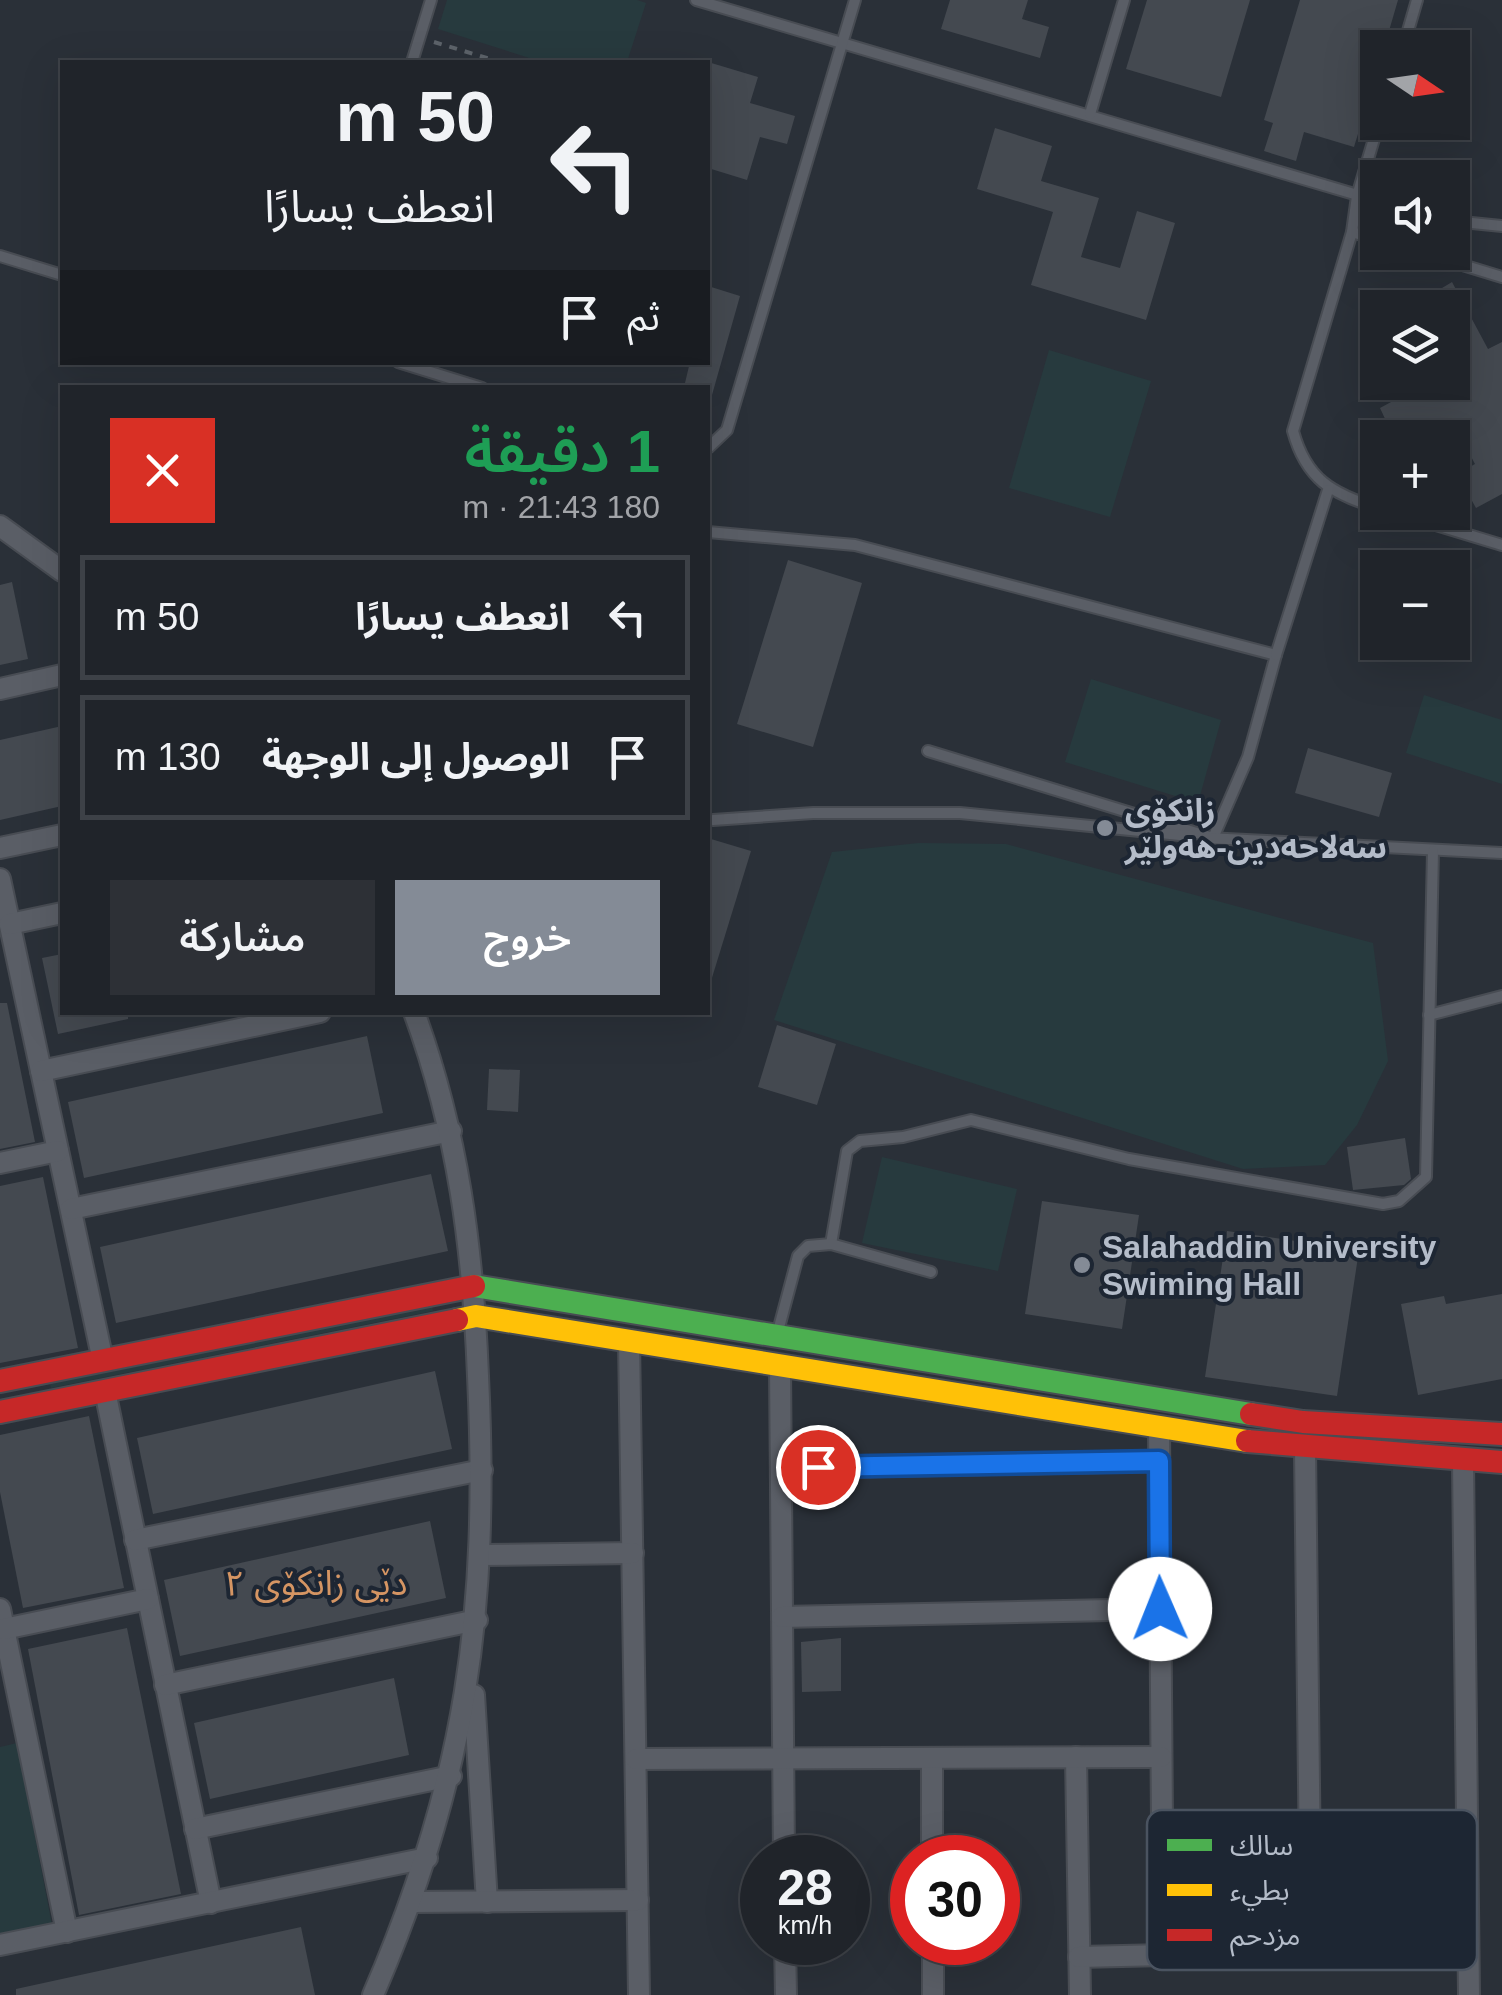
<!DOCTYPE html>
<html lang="ar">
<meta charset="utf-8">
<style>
:root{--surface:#20242a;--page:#2d3036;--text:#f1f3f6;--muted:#a2a4a8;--line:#3d4147;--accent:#848b96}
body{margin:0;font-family:Helvetica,"Noto Sans Arabic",sans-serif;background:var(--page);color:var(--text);direction:rtl;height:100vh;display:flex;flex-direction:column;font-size:38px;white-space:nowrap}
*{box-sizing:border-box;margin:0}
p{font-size:32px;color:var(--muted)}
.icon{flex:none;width:55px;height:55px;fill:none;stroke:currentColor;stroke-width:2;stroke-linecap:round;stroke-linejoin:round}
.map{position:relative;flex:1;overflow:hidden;direction:ltr}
.sheet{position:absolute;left:60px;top:385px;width:650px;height:630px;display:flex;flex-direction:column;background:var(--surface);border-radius:0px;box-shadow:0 10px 40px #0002,0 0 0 2px var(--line);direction:rtl}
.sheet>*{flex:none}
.guide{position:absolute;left:60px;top:60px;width:650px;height:305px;border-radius:0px;box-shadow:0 10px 40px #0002,0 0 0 2px var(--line);direction:rtl;background:#20242a;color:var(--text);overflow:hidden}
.needle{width:65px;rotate:103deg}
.controls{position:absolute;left:1360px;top:30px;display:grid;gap:20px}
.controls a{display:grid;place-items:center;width:110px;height:110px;border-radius:0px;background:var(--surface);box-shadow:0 10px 40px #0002,0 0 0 2px var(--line);font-size:50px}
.speed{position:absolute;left:740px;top:1835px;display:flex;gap:20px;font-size:50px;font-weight:700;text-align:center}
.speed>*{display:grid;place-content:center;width:130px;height:130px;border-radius:50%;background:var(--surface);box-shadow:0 10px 40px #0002,0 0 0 2px var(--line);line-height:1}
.speed small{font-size:25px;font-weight:400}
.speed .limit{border:15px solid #d22;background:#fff;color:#111}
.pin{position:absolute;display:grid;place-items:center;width:85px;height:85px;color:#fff;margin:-42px;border:5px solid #fff;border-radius:50%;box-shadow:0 2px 10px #0007}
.me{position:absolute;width:110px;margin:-55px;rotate:359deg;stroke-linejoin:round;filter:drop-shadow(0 0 8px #0008)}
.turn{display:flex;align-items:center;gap:35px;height:210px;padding:0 50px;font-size:45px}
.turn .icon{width:130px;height:130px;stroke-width:2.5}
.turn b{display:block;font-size:70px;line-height:85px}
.then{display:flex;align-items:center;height:95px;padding:0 50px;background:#0003;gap:20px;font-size:38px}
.round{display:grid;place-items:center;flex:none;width:105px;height:105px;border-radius:0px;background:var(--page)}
.overview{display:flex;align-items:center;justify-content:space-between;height:170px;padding:0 50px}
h1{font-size:60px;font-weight:600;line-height:75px;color:#1e9e55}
.button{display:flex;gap:20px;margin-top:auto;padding:20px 50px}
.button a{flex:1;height:115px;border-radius:0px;background:var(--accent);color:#fff;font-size:40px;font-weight:600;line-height:115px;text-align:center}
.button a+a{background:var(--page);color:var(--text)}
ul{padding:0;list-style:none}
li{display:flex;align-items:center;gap:30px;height:125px;margin:0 20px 15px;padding:0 30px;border:5px solid var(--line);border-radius:0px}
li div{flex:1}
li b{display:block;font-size:38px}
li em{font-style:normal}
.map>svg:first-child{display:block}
.green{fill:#273a3e}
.building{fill:#444950}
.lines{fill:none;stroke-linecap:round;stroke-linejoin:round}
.lane-casing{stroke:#484c53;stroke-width:14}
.street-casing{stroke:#484c53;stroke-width:24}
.fast-casing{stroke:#484c53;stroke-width:26}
.slow-casing{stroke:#484c53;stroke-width:26}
.jam-casing{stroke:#484c53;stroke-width:26}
.path{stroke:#5d636a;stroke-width:4;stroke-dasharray:8 8;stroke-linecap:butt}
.lane{stroke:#5a5e66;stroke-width:10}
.street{stroke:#5a5e66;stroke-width:20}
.fast{stroke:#4caf50;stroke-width:22}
.slow{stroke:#ffc107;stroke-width:22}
.jam{stroke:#c62828;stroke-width:22}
.route-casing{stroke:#114b97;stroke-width:25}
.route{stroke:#1a73e8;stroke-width:18}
.poi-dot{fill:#848b96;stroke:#1d2633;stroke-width:4}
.labels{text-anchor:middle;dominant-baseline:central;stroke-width:8;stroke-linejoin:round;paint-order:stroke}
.poi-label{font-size:32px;font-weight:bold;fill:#b4bcc9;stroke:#1d2633;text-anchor:start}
.neighbourhood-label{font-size:35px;fill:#d59563;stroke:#1d2633}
.key{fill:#1d2633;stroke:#4a5360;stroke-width:2.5}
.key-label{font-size:28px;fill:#b4bcc9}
</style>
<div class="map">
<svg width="1502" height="1995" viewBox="0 0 1502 1995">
<rect width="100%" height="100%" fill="#2a3038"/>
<g class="green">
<path d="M 447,0 L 637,0 L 646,3 L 627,62 L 542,62 L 438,29 Z"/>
<path d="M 1049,350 L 1151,381 L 1110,517 L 1009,488 Z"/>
<path d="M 1091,679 L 1221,720 L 1198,803 L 1065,762 Z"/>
<path d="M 1424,695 L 1502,720 L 1502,784 L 1406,753 Z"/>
<path d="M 919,843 L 1006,844 L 1373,943 L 1388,1061 L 1357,1125 L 1325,1165 L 1243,1169 L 774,1020 L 832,852 Z"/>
<path d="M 882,1157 L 1017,1189 L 998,1271 L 862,1243 Z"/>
<path d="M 432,1306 L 433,1311 L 51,1388 L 50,1384 Z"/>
<path d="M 17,1743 L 53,1930 L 0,1941 L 0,1747 Z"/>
</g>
<g class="building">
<path d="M 950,0 L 1028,0 L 1022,19 L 1049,27 L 1040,58 L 941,29 Z"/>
<path d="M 1147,0 L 1250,0 L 1221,97 L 1126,69 Z"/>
<path d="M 1300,0 L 1398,0 L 1384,48 L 1378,48 L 1378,68 L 1354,147 L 1304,132 L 1296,161 L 1264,151 L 1273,123 L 1264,120 Z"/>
<path d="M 708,62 L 758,77 L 750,103 L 795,116 L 787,144 L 760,137 L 747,180 L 708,168 Z"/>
<path d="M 995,128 L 1052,146 L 1041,181 L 1099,198 L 1081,257 L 1120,268 L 1137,211 L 1175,223 L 1146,320 L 1031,285 L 1053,212 L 977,189 Z"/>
<path d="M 1452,282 L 1488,349 L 1502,342 L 1502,494 L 1476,508 L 1457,474 L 1475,464 L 1459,434 L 1359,438 L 1387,423 L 1380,408 L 1428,382 L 1452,382 L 1452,308 L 1409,308 Z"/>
<path d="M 708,286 L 740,296 L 712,395 L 708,388 L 685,383 L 690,362 L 708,362 Z"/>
<path d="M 788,560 L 862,583 L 813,747 L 737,724 Z"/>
<path d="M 12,582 L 28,659 L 0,665 L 0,585 Z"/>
<path d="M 62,726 L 62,806 L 0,820 L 0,740 Z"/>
<path d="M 1308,748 L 1392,773 L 1379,817 L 1295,793 Z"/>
<path d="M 711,839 L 751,851 L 711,981 L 708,981 Z"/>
<path d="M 62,954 L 62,1012 L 128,1012 L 128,1019 L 58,1034 L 42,958 Z"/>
<path d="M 0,1003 L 7,1003 L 35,1142 L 0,1149 Z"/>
<path d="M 777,1025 L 836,1044 L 817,1105 L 758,1087 Z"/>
<path d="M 367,1036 L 383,1113 L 84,1178 L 68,1102 Z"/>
<path d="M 489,1069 L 520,1070 L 518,1112 L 487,1110 Z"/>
<path d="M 1405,1138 L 1411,1179 L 1404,1185 L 1353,1190 L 1347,1147 Z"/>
<path d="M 431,1174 L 448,1251 L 116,1323 L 100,1247 Z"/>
<path d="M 43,1177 L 78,1348 L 0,1363 L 0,1186 Z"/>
<path d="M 1042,1201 L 1139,1215 L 1122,1329 L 1025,1314 Z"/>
<path d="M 1227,1231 L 1359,1250 L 1337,1396 L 1205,1377 Z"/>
<path d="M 1502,1294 L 1502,1379 L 1418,1395 L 1401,1304 L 1444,1296 L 1446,1304 Z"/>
<path d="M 435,1371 L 452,1449 L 153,1514 L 137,1438 Z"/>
<path d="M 89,1416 L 124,1588 L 23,1608 L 0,1492 L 0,1435 Z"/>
<path d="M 430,1521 L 446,1598 L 180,1656 L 164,1580 Z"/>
<path d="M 127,1628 L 181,1894 L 79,1915 L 28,1649 Z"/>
<path d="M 841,1638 L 841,1691 L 802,1692 L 801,1642 Z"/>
<path d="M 394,1678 L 409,1755 L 210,1799 L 194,1723 Z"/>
<path d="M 301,1927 L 315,1995 L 16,1995 L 16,1989 Z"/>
</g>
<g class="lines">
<g class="lane-casing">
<g id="lane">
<path d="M 696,0 L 1378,201"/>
<path d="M 1403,48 L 1417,0"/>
<path d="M 412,62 L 431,0"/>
<path d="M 1090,114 L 1124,0"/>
<path d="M 1452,221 L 1502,226"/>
<path d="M 1352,232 L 1378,240"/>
<path d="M 1420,252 L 1502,277"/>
<path d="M 0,256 L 62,275"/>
<path d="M 398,362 L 482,388"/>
<path d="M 708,448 L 727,430 L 855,0"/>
<path d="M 1378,508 C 1332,494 1306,479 1293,431 L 1352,232 L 1357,196 L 1379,122"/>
<path d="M 1393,512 L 1502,545"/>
<path d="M 708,532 L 855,545 L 1276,655 L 1248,757 L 1213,838 L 928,751"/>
<path d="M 1276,655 L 1328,490"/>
<path d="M 713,820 L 813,813 L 960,813 L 1190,836"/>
<path d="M 1207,838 L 1502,853"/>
<path d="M 1429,1015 L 1502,996"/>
<path d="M 831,1244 L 847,1151 L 860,1141 L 903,1137 L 971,1120 L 1129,1159 L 1383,1204 L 1399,1201 L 1426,1177 L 1433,851"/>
<path d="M 777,1335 L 798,1256 L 808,1246 L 831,1244 L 931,1272"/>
</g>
</g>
<g class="street-casing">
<g id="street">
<path d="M 0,526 L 62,571"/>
<path d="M 0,689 L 62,675"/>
<path d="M 0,848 L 62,835"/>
<path d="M 0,879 L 103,1361"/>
<path d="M 10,924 L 62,913"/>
<path d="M 41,1071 L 320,1012"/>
<path d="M 0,1163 L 58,1151"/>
<path d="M 71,1209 L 451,1131"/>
<path d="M 629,1340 L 639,1995"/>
<path d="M 780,1366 L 784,1858"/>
<path d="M 105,1391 L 211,1903"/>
<path d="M 1159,1428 L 1163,1955"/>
<path d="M 1305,1449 L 1311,1951"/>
<path d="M 1463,1461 L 1469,1995"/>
<path d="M 781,1468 L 1159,1461"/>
<path d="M 135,1540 L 482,1470"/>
<path d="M 482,1555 L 633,1553"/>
<path d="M 0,1609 L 67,1932"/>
<path d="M 782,1617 L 1160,1609"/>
<path d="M 4,1629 L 148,1599"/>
<path d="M 165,1685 L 477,1620"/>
<path d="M 474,1695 L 487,1902"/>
<path d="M 1076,1757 L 1080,1995"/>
<path d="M 932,1758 L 932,1858"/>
<path d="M 636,1759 L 1161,1757"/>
<path d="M 195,1829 L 451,1776"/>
<path d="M 413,1902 L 638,1900"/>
<path d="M 785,1942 L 786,1995"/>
<path d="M 933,1942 L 933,1995"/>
<path d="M 0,1945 L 427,1858"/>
<path d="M 1079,1957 L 1468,1948"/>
<path d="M 373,1995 C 467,1778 489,1610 478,1376 C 473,1249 458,1132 414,1012"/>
</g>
</g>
<g class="fast-casing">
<path id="fast" d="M 474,1286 L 1251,1414"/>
</g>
<g class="slow-casing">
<path id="slow" d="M 457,1320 L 476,1316 L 1247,1441"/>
</g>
<g class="jam-casing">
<g id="jam">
<path d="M 0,1381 L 474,1286"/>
<path d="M 0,1412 L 457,1320"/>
<path d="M 1251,1414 L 1303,1422 L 1502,1434"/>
<path d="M 1247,1441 L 1502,1462"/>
</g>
</g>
<path class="path" d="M 434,42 L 500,62"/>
<use href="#lane" class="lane"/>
<use href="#street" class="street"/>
<use href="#fast" class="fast"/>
<use href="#slow" class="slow"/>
<use href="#jam" class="jam"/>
</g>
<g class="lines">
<g class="route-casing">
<path id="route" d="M 818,1467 L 1159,1461 L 1160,1609"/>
</g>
<use href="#route" class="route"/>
</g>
<g class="poi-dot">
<circle cx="1105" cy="828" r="10"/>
<circle cx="1082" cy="1265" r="10"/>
</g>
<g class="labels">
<g class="poi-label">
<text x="1125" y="810">زانکۆی<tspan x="1125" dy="37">سەلاحەدین-هەولێر</tspan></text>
<text x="1102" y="1247">Salahaddin University<tspan x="1102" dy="37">Swiming Hall</tspan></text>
</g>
<g class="neighbourhood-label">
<text x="316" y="1582">دێی زانکۆی ٢</text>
</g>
</g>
<rect x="1147" y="1810" width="330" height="160" rx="15" class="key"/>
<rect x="1167" y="1839" width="45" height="12" fill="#4caf50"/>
<rect x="1167" y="1884" width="45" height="12" fill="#ffc107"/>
<rect x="1167" y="1929" width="45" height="12" fill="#c62828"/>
<g class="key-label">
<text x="1230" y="1855">سالك</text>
<text x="1230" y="1900">بطيء</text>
<text x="1230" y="1945">مزدحم</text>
</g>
</svg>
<div class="controls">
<a><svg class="needle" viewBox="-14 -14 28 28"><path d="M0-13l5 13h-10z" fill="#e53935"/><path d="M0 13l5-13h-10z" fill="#a2a4a8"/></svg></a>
<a><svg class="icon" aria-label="sound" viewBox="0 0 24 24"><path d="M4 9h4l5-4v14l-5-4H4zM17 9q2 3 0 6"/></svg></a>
<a><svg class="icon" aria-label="layers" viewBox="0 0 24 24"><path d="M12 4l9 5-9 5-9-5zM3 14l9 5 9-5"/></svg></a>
<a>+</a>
<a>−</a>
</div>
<div class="speed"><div>28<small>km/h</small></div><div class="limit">30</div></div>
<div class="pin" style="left:818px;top:1467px;background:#d93025"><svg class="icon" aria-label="arrive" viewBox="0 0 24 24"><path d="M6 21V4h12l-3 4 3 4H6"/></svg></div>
<svg class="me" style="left:1160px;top:1609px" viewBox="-20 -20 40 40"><circle r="19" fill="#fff"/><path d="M0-13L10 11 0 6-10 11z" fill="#1a73e8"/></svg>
<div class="guide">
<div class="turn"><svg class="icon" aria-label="left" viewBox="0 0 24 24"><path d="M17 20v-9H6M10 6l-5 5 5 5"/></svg><div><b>50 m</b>انعطف يسارًا</div></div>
<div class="then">ثم<svg class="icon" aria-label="arrive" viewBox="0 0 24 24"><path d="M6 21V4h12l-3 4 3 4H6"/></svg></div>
</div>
<section class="sheet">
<div class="overview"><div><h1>1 دقيقة</h1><p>180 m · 21:43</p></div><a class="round" style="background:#d93025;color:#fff"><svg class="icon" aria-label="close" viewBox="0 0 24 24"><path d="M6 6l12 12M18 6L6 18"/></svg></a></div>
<ul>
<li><svg class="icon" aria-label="left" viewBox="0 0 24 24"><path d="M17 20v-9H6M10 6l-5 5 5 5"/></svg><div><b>انعطف يسارًا</b></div><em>50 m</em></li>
<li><svg class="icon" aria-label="arrive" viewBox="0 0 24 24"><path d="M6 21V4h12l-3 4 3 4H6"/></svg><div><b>الوصول إلى الوجهة</b></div><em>130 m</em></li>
</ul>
<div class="button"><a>خروج</a><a>مشاركة</a></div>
</section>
</div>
